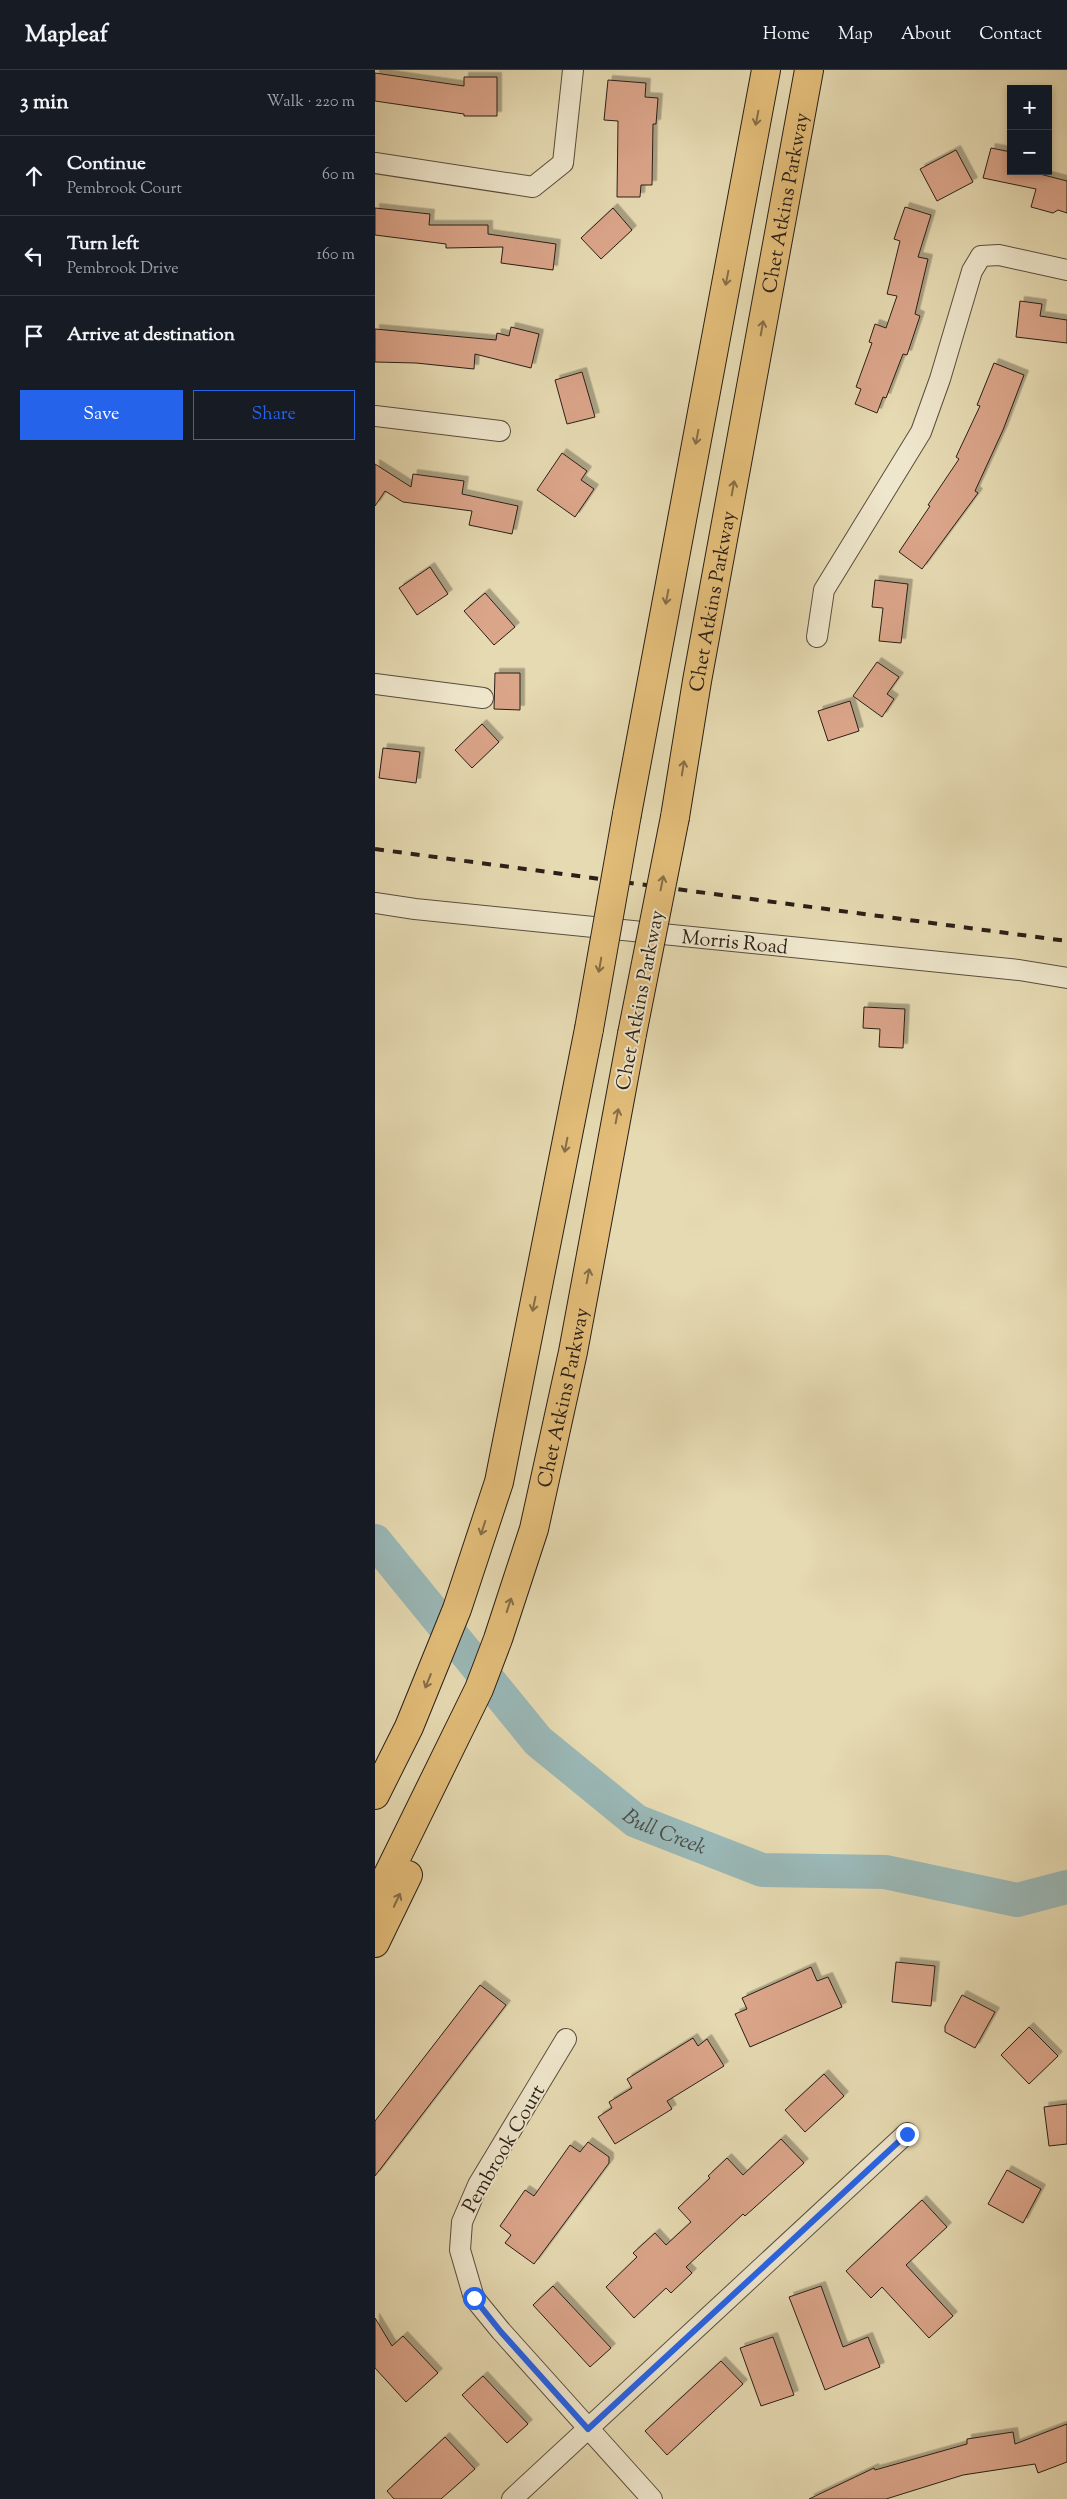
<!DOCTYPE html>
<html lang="en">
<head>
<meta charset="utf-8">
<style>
	body { margin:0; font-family:"Sorts Mill Goudy",serif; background:#20242c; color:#f1f3f6 }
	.controls { position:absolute; right:15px; top:15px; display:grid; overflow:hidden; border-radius:0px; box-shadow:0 2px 8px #0003 }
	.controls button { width:45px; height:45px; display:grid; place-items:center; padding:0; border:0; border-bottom:1px solid #363941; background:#171b24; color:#f1f3f6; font:25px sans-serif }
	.stop { position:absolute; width:15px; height:15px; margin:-11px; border:4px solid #2563eb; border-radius:50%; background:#fff }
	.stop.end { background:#2563eb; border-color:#fff; box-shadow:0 1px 5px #0008 }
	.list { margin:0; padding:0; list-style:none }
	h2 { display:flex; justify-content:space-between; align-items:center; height:65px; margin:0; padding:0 20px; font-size:21px }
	h2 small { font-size:16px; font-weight:400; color:#9ea1a6 }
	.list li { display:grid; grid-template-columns:32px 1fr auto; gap:15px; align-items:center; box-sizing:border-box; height:80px; padding:0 20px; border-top:1px solid #363941 }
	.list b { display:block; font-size:19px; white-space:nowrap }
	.list p { margin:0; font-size:16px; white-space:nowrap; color:#9ea1a6 }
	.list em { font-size:16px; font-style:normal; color:#9ea1a6 }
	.actions { display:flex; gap:10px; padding:15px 20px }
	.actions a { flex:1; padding:11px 0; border:1px solid #2563eb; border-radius:0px; text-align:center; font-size:18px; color:#2563eb }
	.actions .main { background:#2563eb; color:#fff }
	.icon { flex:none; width:28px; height:28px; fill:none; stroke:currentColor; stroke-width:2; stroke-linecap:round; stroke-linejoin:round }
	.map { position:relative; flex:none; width:692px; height:2429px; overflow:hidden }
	header { display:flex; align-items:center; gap:30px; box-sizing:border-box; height:70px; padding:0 25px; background:#171b24; border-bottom:1px solid #363941 }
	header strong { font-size:24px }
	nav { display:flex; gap:28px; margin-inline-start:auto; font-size:18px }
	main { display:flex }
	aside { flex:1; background:#171b24 }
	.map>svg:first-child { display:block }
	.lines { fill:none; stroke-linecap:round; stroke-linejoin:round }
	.river { stroke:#9ab8b7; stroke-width:34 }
	.building { fill:#dba58a; stroke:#2a1f17; filter:url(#shadow) }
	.minor-casing { stroke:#594e3e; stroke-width:22 }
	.motorway-casing { stroke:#2a1f17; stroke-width:30 }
	.minor { stroke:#efe7cd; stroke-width:20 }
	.motorway { stroke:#e3bd79; stroke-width:28 }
	.rail { stroke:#2a1f17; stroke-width:4; stroke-dasharray:9 9; stroke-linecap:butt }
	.motorway-bridge-casing { stroke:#2a1f17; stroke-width:30; stroke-linecap:butt }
	.motorway-bridge { stroke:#e3bd79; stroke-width:28 }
	.oneway { stroke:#866e48 }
	.route { stroke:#2563eb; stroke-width:6 }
	.labels { text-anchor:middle; stroke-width:4; stroke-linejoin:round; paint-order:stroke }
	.street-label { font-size:20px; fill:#2a1f17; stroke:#efe7cd }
	.water-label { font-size:21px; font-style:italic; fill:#4c4d47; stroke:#efe7cd }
</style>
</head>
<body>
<header>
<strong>Mapleaf</strong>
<nav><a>Home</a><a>Map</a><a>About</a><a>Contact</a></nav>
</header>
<main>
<aside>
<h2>3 min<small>Walk · 220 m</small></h2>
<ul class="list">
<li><svg class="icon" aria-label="ahead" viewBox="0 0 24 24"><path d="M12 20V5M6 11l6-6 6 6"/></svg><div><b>Continue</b><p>Pembrook Court</p></div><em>60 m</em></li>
<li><svg class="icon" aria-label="left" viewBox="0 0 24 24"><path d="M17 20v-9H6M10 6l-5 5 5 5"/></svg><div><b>Turn left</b><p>Pembrook Drive</p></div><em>160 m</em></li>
<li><svg class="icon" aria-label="arrive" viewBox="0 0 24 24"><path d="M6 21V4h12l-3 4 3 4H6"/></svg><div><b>Arrive at destination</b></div></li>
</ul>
<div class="actions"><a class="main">Save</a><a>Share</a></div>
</aside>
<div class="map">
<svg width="692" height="2429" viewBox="0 0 692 2429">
	<defs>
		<filter id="shadow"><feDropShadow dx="4.5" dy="-4.5" stdDeviation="0" flood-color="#0004"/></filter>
	</defs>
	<rect width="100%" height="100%" fill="#e6dab2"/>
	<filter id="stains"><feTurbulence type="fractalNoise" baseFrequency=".004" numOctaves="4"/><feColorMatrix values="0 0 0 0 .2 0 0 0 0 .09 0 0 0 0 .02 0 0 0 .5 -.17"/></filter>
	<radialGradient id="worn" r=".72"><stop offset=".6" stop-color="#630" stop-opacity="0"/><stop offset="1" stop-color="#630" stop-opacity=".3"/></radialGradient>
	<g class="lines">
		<path class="river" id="s1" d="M0 1471 163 1671 261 1751 387 1800 510 1802 642 1830 692 1817"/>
	</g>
	<g class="building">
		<path d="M0 3 89 16V7H122V46H89V44L0 31Z"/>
		<path d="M233 10 271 13 270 27 283 28 281 54H278L277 115H266L265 127H242L243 51 229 50Z"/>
		<path d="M616 78 636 82V101H653L692 111V143L683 140 678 143 656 137 661 119 608 108Z"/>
		<path d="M581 80 598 112 562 131 545 99Z"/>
		<path d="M530 137 556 145 543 187 553 189 540 244 545 246 532 285 528 284 511 328 508 327 502 343 480 334 486 319 481 317 497 273 494 272 500 254 511 258 522 226 512 224 525 171 519 169Z"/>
		<path d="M0 138 55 144 54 155H113V164L181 174 178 200 126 193 128 177 71 178V174L0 165Z"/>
		<path d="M238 138 257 160 226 189 206 168Z"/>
		<path d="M645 231 667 234 665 246 692 250V273L641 267Z"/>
		<path d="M136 257 164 264 156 298 100 284 99 299 41 293 0 292V259L121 270 122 263 134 266Z"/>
		<path d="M619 293 649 305 628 360 600 421 603 423 547 499 524 482 555 436 553 435 584 389 581 387 605 336 602 335Z"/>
		<path d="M207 302 220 347 192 354 180 310Z"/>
		<path d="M187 383 212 401 206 410 219 419 200 447 162 420Z"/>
		<path d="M0 394 36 417 38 404 89 411 87 424 143 436 137 464 94 455 97 441 28 432 10 421 0 436Z"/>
		<path d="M55 497 73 524 42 545 24 518Z"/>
		<path d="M500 510 533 514 526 573 504 571 508 538 497 537Z"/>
		<path d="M110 523 140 557 119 575 89 541Z"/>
		<path d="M502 592 524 607 512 624 519 629 507 647 478 626Z"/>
		<path d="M120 603H145V640L119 639Z"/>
		<path d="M475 631 484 661 453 671 443 641Z"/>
		<path d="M107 654 124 672 97 698 80 680Z"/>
		<path d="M8 678 45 682 41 713 4 708Z"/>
		<path d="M489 937 530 939 528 978 504 977 505 959 488 958Z"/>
		<path d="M521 1892 560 1896 556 1936 517 1932Z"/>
		<path d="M436 1897 442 1911 453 1907 467 1937 375 1977 360 1944 372 1939 367 1928Z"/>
		<path d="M105 1915 131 1935 0 2106V2051Z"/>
		<path d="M587 1925 620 1942 600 1978 570 1962V1956Z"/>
		<path d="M654 1957 683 1986 654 2014 626 1985Z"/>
		<path d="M318 1968 323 1976 332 1969 349 1996 292 2031 297 2039 240 2074 223 2047 237 2038 234 2032 257 2018 252 2009Z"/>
		<path d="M449 2004 469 2026 430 2062 410 2040Z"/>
		<path d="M692 2034V2074L674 2076 669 2037Z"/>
		<path d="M406 2069 429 2093 370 2146 368 2144 311 2197 317 2203 296 2223 291 2218 259 2248 231 2217 262 2187 258 2183 280 2163 291 2175 316 2152 303 2138 335 2108 333 2106 352 2088 368 2105Z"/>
		<path d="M213 2072 234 2087V2093L159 2194 130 2173 136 2165 125 2156 150 2120 159 2126 195 2075 205 2082Z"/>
		<path d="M632 2100 666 2119 648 2153 613 2134Z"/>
		<path d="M547 2130 572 2157 531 2195 578 2246 554 2268 507 2217 496 2228 471 2201Z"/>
		<path d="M178 2216 236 2278 215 2297 158 2235Z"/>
		<path d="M446 2216 468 2277 493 2267 505 2297 450 2320 414 2227Z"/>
		<path d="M0 2248 17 2276 28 2266 63 2303 31 2332 0 2298Z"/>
		<path d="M398 2267 419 2325 386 2336 365 2278Z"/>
		<path d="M346 2291 368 2314 292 2385 270 2361Z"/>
		<path d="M108 2306 153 2354 132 2373 87 2325Z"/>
		<path d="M692 2354V2392L663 2403 660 2394 588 2405 511 2429H434L499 2398 500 2400 592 2374V2369L638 2362 640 2374Z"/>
		<path d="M70 2367 100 2399 66 2429H19L12 2421Z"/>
	</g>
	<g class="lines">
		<g class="minor-casing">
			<g id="minor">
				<path d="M0 93 158 117 188 93 198 0"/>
				<path d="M0 346 125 361"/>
				<path d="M442 567 449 520 546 362 565 309 597 201 606 186 624 185 692 200"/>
				<path d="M0 614 108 628"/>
				<path id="s2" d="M0 833 40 839 644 900 692 908"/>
				<path d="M191 1969 103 2115 87 2152 85 2180 99 2228 126 2261 277 2429"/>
				<path d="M137 2429 532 2063"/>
			</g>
		</g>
		<g class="motorway-casing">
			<g id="motorway">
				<path d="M252 744 391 0"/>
				<path id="s3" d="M300 747 322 611 434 0"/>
				<path d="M0 1725 34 1657 82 1539 124 1412 214 959"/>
				<path id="s4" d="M0 1831 104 1619 123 1569 159 1459 198 1282 257 964"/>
				<path d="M0 1873 33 1805"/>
			</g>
		</g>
		<use href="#minor" class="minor"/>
		<use href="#motorway" class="motorway"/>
		<path class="rail" d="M0 779 692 871"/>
		<g class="motorway-bridge-casing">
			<g id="motorway-bridge">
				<path d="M214 959 252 744"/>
				<path d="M257 964 300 747"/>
			</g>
		</g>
		<use href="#motorway-bridge" class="motorway-bridge"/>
	</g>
	<defs><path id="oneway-shaft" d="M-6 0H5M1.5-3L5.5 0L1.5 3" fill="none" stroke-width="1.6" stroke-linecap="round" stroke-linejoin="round" transform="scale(1.25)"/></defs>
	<g class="oneway">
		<use href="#oneway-shaft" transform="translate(382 48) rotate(101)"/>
		<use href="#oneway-shaft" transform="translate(352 208) rotate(101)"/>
		<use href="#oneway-shaft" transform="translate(387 258) rotate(-80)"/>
		<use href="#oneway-shaft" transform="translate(322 367) rotate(101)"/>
		<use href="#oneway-shaft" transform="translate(358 418) rotate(-80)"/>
		<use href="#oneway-shaft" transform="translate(292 527) rotate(101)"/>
		<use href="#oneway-shaft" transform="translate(308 698) rotate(-81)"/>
		<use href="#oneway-shaft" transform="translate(287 813) rotate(-79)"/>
		<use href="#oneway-shaft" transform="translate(225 895) rotate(100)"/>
		<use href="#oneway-shaft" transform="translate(242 1046) rotate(-79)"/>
		<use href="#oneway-shaft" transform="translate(191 1075) rotate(101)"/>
		<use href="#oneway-shaft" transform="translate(213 1206) rotate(-79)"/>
		<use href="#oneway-shaft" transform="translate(159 1234) rotate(101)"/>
		<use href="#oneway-shaft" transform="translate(108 1458) rotate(108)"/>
		<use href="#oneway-shaft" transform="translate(134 1535) rotate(-72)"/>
		<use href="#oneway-shaft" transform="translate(53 1611) rotate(112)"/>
		<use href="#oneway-shaft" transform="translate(22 1830) rotate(-65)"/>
	</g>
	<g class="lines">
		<path class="route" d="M99 2228 126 2262 213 2359 532 2064"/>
	</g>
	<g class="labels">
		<g class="street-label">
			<text dy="7" stroke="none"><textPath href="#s3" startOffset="624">Chet Atkins Parkway</textPath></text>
			<text dy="7" stroke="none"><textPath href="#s3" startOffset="219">Chet Atkins Parkway</textPath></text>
			<text dy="7" stroke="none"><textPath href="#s2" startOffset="362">Morris Road</textPath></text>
			<text transform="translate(264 930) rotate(-79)" y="7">Chet Atkins Parkway</text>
			<text dy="7" stroke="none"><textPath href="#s4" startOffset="540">Chet Atkins Parkway</textPath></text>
			<text transform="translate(128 2078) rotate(-60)" y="7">Pembrook Court</text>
		</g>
		<g class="water-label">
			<text dy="7" stroke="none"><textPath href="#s1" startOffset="415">Bull Creek</textPath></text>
		</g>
	</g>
	<rect width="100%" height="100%" filter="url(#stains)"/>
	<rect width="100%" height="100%" fill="url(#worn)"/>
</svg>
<div class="controls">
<button>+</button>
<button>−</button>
</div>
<div class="stop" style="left:99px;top:2228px"></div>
<div class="stop end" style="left:532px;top:2064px"></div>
</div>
</main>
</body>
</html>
